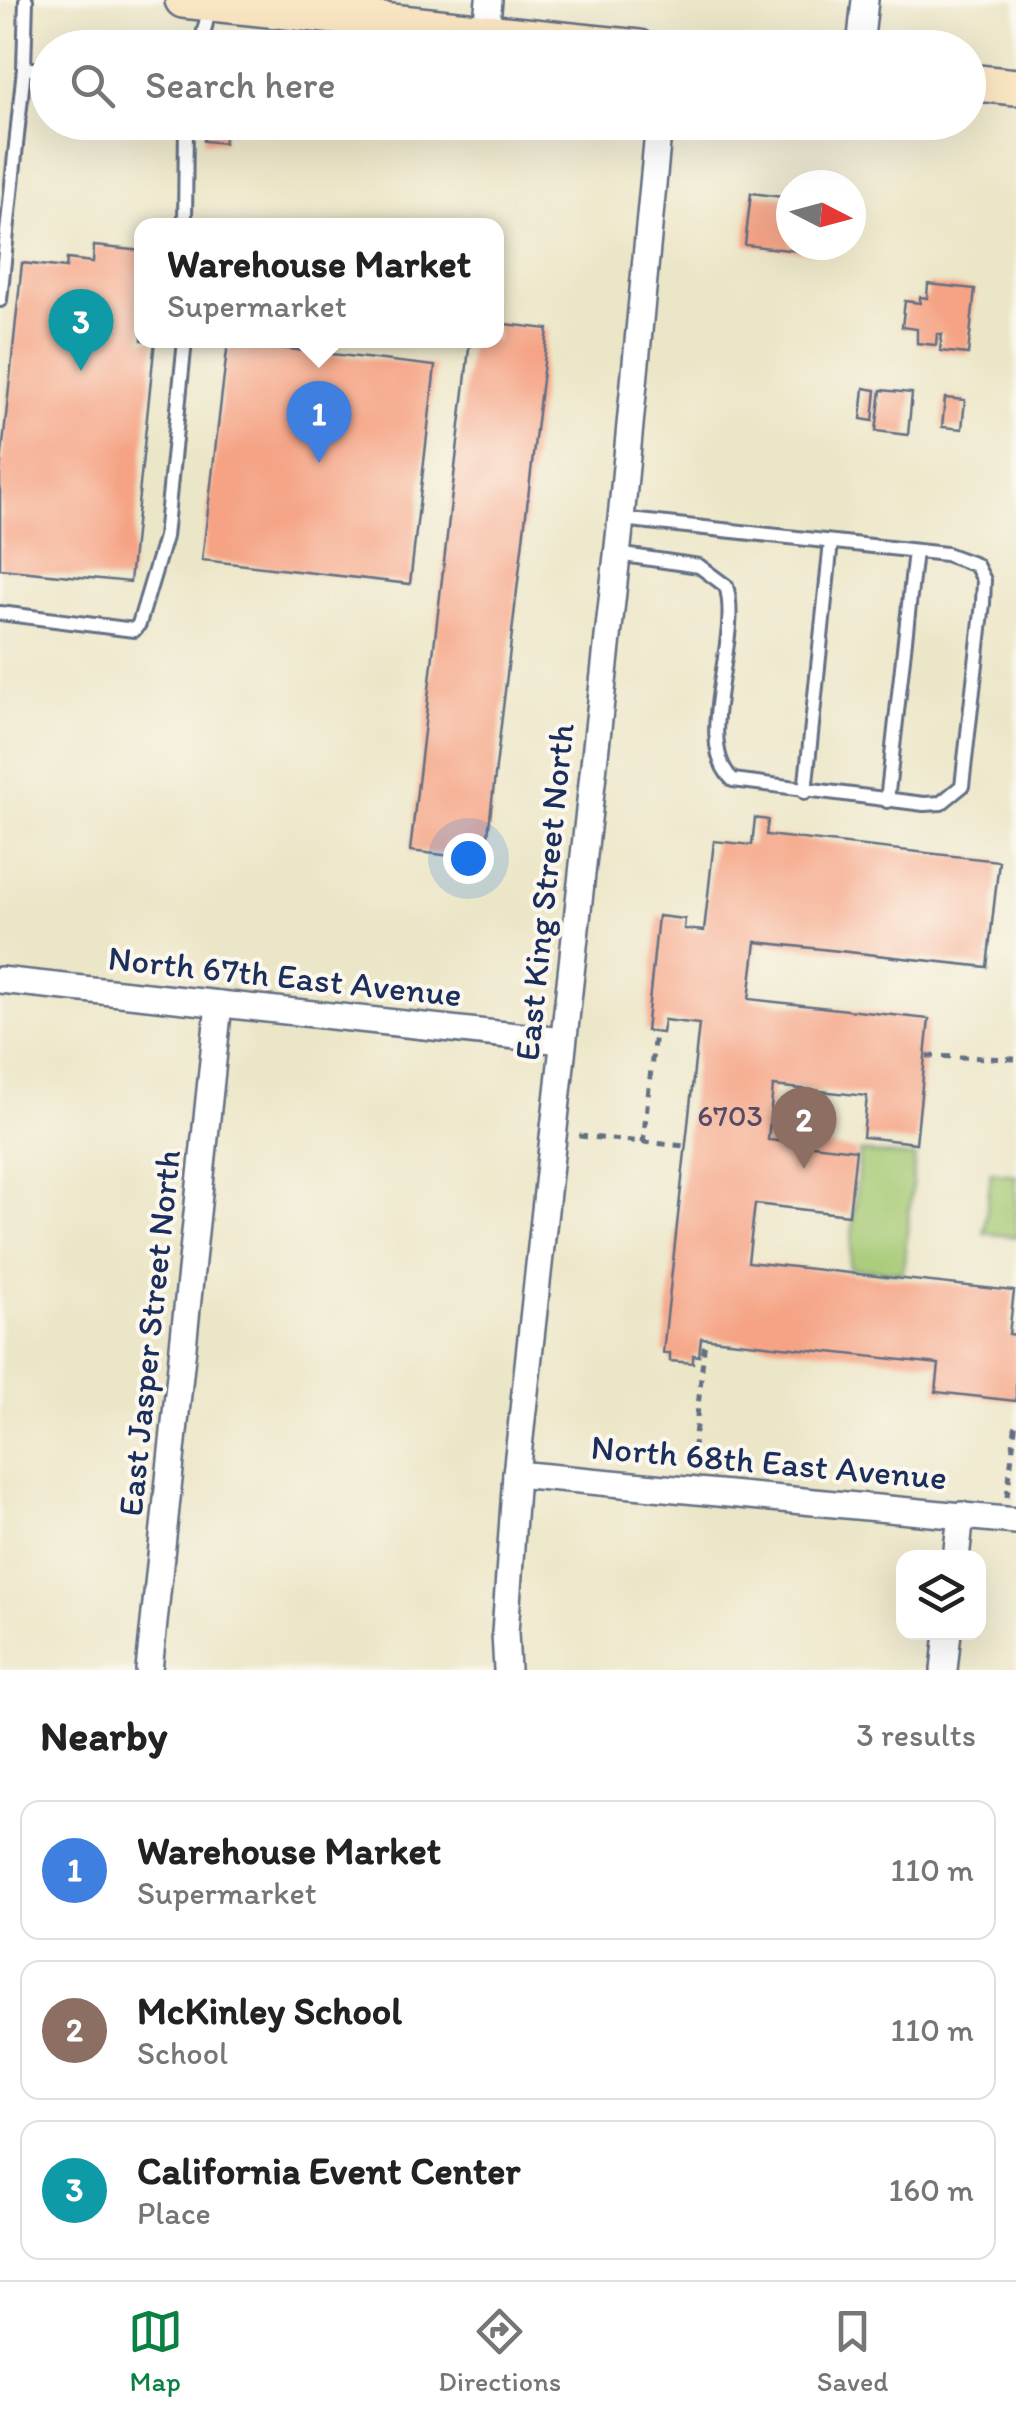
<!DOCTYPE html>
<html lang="en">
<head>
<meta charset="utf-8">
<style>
	body { margin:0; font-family:Itim,sans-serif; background:#f2f2f2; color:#222 }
	.controls { position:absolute; right:30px; bottom:30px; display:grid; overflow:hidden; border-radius:20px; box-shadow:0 10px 40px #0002 }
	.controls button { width:90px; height:90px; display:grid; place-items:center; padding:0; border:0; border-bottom:2px solid #e0e0e0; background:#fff; color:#222; font:50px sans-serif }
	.compass { position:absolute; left:776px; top:170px; width:90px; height:90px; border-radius:50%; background:#fff; box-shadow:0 10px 40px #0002; rotate:96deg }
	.you { position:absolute; left:468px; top:858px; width:35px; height:35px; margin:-25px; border:8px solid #fff; border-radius:50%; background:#1a73e8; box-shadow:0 0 0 15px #1a73e833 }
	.badge { display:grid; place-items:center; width:65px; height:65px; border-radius:50%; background:#0b8043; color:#fff; font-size:32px; font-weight:700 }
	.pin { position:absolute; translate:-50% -82px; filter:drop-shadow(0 2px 5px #0008) }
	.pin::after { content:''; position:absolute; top:52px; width:35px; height:30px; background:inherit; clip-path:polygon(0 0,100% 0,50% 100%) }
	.popup { position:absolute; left:134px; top:218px; width:370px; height:130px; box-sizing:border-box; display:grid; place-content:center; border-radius:20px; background:#fff; filter:drop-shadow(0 2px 8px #0005); font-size:32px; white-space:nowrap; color:#767676 }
	.popup b { font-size:38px; color:#222 }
	.popup::after { content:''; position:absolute; left:50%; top:100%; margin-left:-20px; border:20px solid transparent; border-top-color:#fff }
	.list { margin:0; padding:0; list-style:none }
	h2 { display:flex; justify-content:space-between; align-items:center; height:130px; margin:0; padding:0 40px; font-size:42px }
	h2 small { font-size:32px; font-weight:400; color:#767676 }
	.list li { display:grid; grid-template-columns:65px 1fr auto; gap:30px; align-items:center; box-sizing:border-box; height:140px; margin:0 20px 20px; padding:0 20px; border:2px solid #e0e0e0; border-radius:20px }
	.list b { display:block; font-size:38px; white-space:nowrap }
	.list p { margin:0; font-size:32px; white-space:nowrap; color:#767676 }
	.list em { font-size:32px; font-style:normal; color:#767676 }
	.icon { flex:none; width:55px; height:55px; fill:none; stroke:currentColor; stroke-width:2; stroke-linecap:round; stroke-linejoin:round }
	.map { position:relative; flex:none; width:1016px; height:1670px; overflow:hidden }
	.search { position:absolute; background:#fff; box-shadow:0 10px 40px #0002; left:30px; right:30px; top:30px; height:110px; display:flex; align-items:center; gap:25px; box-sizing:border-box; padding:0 35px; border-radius:55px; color:#767676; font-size:38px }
	.sheet { height:610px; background:#fff }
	nav { display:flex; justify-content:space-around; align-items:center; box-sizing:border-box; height:140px; border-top:2px solid #e0e0e0; background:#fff; font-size:28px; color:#767676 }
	nav a { display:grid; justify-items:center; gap:5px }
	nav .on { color:#0b8043 }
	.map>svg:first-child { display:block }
	.green { fill:#a5c973; stroke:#607c68; stroke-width:2.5 }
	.building { fill:#f5a384 }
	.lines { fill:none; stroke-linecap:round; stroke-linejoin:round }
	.lane-casing { stroke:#646f83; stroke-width:18 }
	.street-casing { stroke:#646f83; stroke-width:30 }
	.secondary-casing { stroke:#646f83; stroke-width:40 }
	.path { stroke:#646f83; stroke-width:5; stroke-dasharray:8 8; stroke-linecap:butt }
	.lane { stroke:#fff; stroke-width:12 }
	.street { stroke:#fff; stroke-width:25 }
	.secondary { stroke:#fbe6c4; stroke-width:35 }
	.labels { text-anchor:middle; stroke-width:8; stroke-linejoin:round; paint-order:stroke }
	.number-label { font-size:30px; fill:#524c68 }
	.street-label { font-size:35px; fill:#1b2f5e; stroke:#fbf7ec }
</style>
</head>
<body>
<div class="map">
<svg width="1016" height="1670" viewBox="0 0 1016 1670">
	<rect width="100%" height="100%" fill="#fbf7ec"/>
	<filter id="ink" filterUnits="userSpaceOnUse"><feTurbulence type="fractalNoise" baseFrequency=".01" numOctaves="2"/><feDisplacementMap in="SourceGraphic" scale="20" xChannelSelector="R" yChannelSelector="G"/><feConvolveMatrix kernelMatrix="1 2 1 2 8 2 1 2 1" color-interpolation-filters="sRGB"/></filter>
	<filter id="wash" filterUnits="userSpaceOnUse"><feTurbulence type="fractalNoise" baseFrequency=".0048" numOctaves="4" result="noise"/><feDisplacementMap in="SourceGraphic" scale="40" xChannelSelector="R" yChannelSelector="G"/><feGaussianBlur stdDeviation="2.25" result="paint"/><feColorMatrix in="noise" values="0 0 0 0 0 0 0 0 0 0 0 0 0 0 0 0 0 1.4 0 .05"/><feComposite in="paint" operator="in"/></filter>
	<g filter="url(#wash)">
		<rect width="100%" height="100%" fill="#ece6c8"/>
		<g class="green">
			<path d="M860 1152 915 1157 903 1273 849 1268Z"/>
			<path d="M991 1172 1016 1175V1237L984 1233Z"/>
		</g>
		<g id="blocks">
			<g class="building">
				<path d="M206 122H226L224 143 204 141Z"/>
				<path d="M751 193 791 198V245H817L816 253 745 245Z"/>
				<path d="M94 246 142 251V340H155L130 582 0 569V473L22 263 66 268 67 259 93 262Z"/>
				<path d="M928 284 975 289 968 354 940 351 942 334H937L936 345 917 343V329L902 327 905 301 920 303V297L927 298Z"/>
				<path d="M496 323 548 329 485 860 410 851 470 340H496Z"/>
				<path d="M228 342 435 366 410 584 202 560Z"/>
				<path d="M864 388 876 390 873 421 861 419Z"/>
				<path d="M881 390 912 393 908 435 876 431Z"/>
				<path d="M945 398 965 400 962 429 942 427Z"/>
				<path d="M755 818 768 820 766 835 999 861 987 967 756 942 749 999 929 1019 916 1143 863 1137 867 1096 773 1086 768 1140 856 1150 849 1215 755 1204 748 1262 1014 1291 1009 1334 1016 1335V1401L936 1392 939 1364 701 1338 699 1356 693 1355V1363L670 1361V1353H663L699 1024 664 1020 662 1033 646 1031 658 916 685 919 684 929 704 931 714 841 752 845Z"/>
			</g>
		</g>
	</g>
	<g filter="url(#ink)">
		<use href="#blocks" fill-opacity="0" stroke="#646f83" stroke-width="2.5"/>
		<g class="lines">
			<g class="lane-casing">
				<g id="lane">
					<path d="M200 48 210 6"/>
					<path d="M24 68 48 71"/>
					<path d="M185 225 186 122"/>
					<path d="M0 300 24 68 26 0"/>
					<path d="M617 554 699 566 726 586C743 638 691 742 733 780L924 804 941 803 962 786 983 603 984 580 976 565 946 554 621 519"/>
					<path d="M0 613 134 630 139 624 165 537 185 340"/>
					<path d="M805 792 831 542"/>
					<path d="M887 801 915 551"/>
				</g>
			</g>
			<g class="street-casing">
				<g id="street">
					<path d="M486 31 489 0"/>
					<path d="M860 48 865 0"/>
					<path d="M0 980 562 1041"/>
					<path d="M516 1474 1016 1521"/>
					<path d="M956 1558 961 1515"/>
					<path d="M149 1670 219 1004"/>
					<path d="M507 1670 505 1633 516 1474 621 519 659 122"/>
					<path d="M944 1670 948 1632"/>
				</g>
			</g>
			<g class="secondary-casing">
				<g id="secondary">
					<path d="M183 0 639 48"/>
					<path d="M968 82 1016 87"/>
				</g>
			</g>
			<g class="path">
				<path d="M927 1056 1016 1059"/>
				<path d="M579 1136 686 1146"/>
				<path d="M643 1143 655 1032"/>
				<path d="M692 1465 705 1339"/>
				<path d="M1007 1497 1016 1420"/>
			</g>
			<use href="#lane" class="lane"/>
			<use href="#street" class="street"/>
			<use href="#secondary" class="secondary"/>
		</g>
	</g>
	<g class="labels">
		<g class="number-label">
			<text x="730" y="1126">6703</text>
		</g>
		<g class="street-label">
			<text transform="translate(544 892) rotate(-84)" y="12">East King Street North</text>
			<text transform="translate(285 976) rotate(6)" y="12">North 67th East Avenue</text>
			<text transform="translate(149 1333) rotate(-84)" y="12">East Jasper Street North</text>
			<text transform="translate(769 1462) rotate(5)" y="12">North 68th East Avenue</text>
		</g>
	</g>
</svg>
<div class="controls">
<button><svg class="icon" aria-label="layers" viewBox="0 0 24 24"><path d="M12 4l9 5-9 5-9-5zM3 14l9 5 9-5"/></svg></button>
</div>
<svg class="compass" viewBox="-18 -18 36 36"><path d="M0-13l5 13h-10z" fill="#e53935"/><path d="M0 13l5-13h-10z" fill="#767676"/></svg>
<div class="you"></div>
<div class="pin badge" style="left:319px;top:463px;background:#3f7fe0">1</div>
<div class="popup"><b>Warehouse Market</b>Supermarket</div>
<div class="pin badge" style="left:804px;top:1169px;background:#8d6e63">2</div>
<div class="pin badge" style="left:81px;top:371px;background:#0f9aa8">3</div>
<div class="search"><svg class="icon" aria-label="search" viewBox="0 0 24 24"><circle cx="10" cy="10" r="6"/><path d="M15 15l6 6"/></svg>Search here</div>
</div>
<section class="sheet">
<h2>Nearby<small>3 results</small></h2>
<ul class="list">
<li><span class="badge" style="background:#3f7fe0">1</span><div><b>Warehouse Market</b><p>Supermarket</p></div><em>110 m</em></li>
<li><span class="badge" style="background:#8d6e63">2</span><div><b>McKinley School</b><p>School</p></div><em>110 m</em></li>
<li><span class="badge" style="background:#0f9aa8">3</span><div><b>California Event Center</b><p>Place</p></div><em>160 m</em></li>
</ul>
</section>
<nav>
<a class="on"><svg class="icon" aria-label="map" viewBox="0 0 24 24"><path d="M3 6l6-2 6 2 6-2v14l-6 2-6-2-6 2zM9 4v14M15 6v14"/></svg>Map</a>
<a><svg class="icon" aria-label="directions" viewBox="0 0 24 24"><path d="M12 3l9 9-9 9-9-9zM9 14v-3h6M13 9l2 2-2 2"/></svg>Directions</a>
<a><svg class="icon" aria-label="saved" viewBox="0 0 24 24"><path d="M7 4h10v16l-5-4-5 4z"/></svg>Saved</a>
</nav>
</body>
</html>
